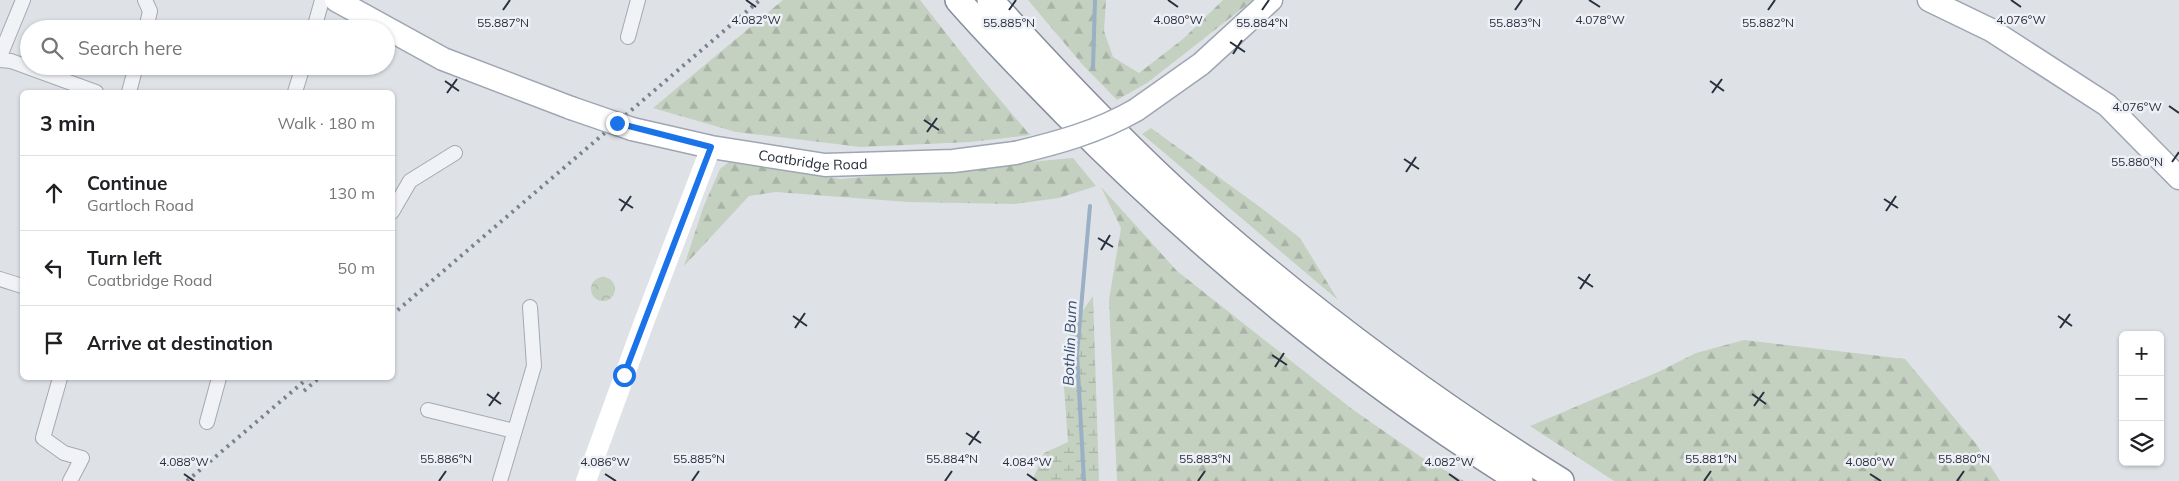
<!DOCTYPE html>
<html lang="en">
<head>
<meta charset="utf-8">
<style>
	body { margin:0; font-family:Mulish,sans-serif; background:#f6f6f6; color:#202124 }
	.controls { position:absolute; right:15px; bottom:15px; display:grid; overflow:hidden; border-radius:8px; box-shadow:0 1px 4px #0004 }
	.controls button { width:45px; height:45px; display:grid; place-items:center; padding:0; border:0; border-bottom:1px solid #e0e0e0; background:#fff; color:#202124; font:25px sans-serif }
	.stop { position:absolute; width:15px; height:15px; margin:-11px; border:4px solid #1a73e8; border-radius:50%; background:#fff }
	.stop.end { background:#1a73e8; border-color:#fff; box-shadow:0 1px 5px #0008 }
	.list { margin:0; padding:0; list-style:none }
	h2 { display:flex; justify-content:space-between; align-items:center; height:65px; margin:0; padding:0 20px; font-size:21px }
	h2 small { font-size:16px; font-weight:400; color:#757577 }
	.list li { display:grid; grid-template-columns:32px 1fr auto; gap:15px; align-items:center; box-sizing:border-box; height:75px; padding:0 20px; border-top:1px solid #e0e0e0 }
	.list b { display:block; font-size:19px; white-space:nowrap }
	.list p { margin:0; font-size:16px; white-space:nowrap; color:#757577 }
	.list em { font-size:16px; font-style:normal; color:#757577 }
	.icon { flex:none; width:28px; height:28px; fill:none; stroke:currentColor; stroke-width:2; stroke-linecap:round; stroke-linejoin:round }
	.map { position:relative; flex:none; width:2179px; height:481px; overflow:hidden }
	.search { position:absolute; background:#fff; box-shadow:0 1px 4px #0004; left:20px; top:20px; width:375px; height:55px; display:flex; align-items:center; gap:12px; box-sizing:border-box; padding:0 18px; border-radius:28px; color:#757577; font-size:19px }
	.panel { position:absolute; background:#fff; box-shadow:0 1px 4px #0004; left:20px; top:90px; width:375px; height:290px; border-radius:8px }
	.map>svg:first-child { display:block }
	.forest { fill:url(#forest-firs) }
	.wetland { fill:url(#wetland-marsh) }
	.park { fill:url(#park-crowns) }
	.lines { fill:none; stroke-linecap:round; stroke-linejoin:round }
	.stream { stroke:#9bafc5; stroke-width:4 }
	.minor-casing { stroke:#a4a9b1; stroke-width:16 }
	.primary-casing { stroke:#9ea6b2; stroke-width:25 }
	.motorway-casing { stroke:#878f9d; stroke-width:28 }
	.minor { stroke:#f1f2f5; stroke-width:14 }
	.secondary { stroke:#fff; stroke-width:20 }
	.primary { stroke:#fff; stroke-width:22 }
	.motorway { stroke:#fff; stroke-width:25 }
	.rail { stroke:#79818f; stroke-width:4; stroke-dasharray:2.5 5; stroke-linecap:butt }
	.primary-bridge-casing { stroke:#9ea6b2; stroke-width:25; stroke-linecap:butt }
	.primary-bridge { stroke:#fff; stroke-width:22 }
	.route { stroke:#1a73e8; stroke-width:6 }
	.ticks { fill:none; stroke:#282f3d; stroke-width:2 }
	.labels { text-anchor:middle; stroke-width:5; stroke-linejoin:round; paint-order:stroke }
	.street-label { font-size:14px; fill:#282f3d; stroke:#eef0f5 }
	.water-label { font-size:15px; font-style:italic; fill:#354d6e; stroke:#eef0f5 }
	.ticks-label { font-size:12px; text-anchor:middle; fill:#282f3d; stroke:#eef0f5; stroke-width:5; stroke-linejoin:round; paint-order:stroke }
</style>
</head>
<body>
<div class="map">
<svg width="2179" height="481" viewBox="0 0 2179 481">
	<defs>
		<pattern id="forest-firs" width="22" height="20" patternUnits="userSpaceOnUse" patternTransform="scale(1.25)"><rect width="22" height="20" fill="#c4d0c0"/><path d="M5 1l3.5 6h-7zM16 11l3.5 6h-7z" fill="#a8b3a6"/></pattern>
		<pattern id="wetland-marsh" width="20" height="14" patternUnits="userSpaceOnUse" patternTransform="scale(1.25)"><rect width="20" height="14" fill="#c4d0c0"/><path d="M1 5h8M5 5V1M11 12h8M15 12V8" fill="none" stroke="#a8b3a6"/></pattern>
		<pattern id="park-crowns" width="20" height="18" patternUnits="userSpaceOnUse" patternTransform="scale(1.25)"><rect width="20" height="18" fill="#c4d0c0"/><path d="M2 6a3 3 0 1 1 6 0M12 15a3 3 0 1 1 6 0" fill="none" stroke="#a8b3a6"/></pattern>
	</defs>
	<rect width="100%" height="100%" fill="#dee2e7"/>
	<g class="forest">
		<path d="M783 0H920L978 74 1030 135 970 142 861 147 736 132 653 108Z"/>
		<path d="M1028 0H1106L1104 31 1113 57 1139 73 1183 39 1223 0H1253L1147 83 1117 100 1082 64Z"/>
		<path d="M1151 128 1260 207 1300 238 1338 300 1142 134Z"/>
		<path d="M1073 158 1096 186 1059 198 1014 204 908 202 776 192 749 196 684 266 703 208 720 169 729 162 841 179Z"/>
		<path d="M1101 187 1177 271 1352 409 1421 457 1464 481H1117L1109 300 1121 228Z"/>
		<path d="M1744 340 1905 359 1977 445 2000 481H1614L1530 426 1658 372 1696 353Z"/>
	</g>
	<path class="wetland" d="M1093 296 1099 481H1032L1044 453 1068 442 1064 387 1070 329Z"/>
	<circle class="park" cx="603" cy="289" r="12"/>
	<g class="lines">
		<g class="stream">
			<path d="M1093 68 1095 0"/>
			<path d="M1084 481 1077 354 1090 206"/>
		</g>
		<g class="minor-casing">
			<g id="minor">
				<path d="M145 0 150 11 146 29"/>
				<path d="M314 29 322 0"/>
				<path d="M628 37 638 0"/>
				<path d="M0 56 23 0"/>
				<path d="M0 60 11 61 96 92"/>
				<path d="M129 92 136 66"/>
				<path d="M295 92 303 66"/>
				<path d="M392 212 410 181 455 153"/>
				<path d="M0 279 22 286"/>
				<path d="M60 378 43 438 64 453 82 458 70 481"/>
				<path d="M428 410 514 431"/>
				<path d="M207 422 219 378"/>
				<path d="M500 481 534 366 530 307"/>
			</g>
		</g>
		<g class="primary-casing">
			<g id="primary">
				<path d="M336 0 443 59 571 108"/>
				<path d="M1929 0 1991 30 2107 105 2179 178"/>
				<path d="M1136 110 1201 64 1271 0"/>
				<path id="s1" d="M632 129 711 147 825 165 953 161 1015 153"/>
			</g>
		</g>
		<g class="motorway-casing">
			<g id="motorway">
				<path d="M958 0C992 39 1029 76 1065 113 1203 252 1354 377 1520 481"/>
				<path d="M990 0C1062 79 1136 157 1217 228 1325 321 1440 406 1561 481"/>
			</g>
		</g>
		<use href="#minor" class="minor"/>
		<path class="secondary" d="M586 481 644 322 711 147"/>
		<use href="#primary" class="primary"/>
		<use href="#motorway" class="motorway"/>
		<g class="rail">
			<path d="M392 315 760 0"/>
			<path d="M304 391 319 378"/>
			<path d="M187 481 308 378"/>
		</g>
		<g class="primary-bridge-casing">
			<g id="primary-bridge">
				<path d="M571 108 632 129"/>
				<path d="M1015 153C1057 143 1098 132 1136 110"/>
			</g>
		</g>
		<use href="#primary-bridge" class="primary-bridge"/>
	</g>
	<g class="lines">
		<path class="route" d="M617 123 711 147 624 375"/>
	</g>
	<path class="ticks" d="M746 0 756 7M1168 0 1178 7M1589 0 1600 7M2011 0 2021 7M503 10 510 0M1009 10 1016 0M1262 10 1269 0M1515 10 1522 0M1768 10 1775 0M1230 42 1245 52M1233 54 1242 40M445 81 459 91M1710 81 1724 91M447 93 457 79M1712 93 1722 79M2169 106 2179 113M924 120 939 130M927 132 937 118M1404 159 1419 169M2172 162 2179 152M1406 172 1416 157M619 199 633 208M1884 199 1898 208M621 211 631 196M1886 211 1896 196M1098 238 1113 247M1101 250 1110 235M1578 277 1593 287M1580 289 1590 274M793 316 807 326M2058 316 2072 326M795 328 805 313M2060 328 2070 314M1272 355 1287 365M1275 367 1284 353M487 394 501 404M1752 394 1766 404M489 406 499 392M1754 406 1764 392M966 433 981 443M969 445 979 431M184 474 194 481M605 474 616 481M1027 474 1037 481M1449 474 1459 481M1870 474 1881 481M439 481 446 471M692 481 699 471M945 481 952 471M1198 481 1205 471M1704 481 1711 471M1957 481 1964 471"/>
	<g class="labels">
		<g class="street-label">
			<text dy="5" stroke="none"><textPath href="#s1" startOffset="184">Coatbridge Road</textPath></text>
		</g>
		<g class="water-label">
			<text transform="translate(1070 343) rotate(-88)" y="5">Bothlin Burn</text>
		</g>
	</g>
	<g class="ticks-label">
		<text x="756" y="24">4.082°W</text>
		<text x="1178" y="24">4.080°W</text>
		<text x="1600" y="24">4.078°W</text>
		<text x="2021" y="24">4.076°W</text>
		<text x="1768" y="27">55.882°N</text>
		<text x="503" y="27">55.887°N</text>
		<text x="1009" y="27">55.885°N</text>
		<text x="1262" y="27">55.884°N</text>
		<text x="1515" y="27">55.883°N</text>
		<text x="2137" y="111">4.076°W</text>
		<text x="2137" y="166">55.880°N</text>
		<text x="446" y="463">55.886°N</text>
		<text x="699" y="463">55.885°N</text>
		<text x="952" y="463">55.884°N</text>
		<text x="1205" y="463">55.883°N</text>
		<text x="1711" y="463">55.881°N</text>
		<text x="1964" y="463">55.880°N</text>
		<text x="184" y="466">4.088°W</text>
		<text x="605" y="466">4.086°W</text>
		<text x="1027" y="466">4.084°W</text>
		<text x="1449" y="466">4.082°W</text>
		<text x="1870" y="466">4.080°W</text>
	</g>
</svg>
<div class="controls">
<button>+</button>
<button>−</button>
<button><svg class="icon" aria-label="layers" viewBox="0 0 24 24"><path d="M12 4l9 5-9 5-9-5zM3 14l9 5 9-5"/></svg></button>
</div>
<div class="stop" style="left:624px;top:375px"></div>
<div class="stop end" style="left:617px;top:123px"></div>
<div class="search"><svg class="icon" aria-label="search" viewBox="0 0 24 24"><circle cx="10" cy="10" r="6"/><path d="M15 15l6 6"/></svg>Search here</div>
<section class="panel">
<h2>3 min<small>Walk · 180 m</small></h2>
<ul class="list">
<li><svg class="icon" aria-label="ahead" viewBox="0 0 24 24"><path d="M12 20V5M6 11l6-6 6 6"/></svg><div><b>Continue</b><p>Gartloch Road</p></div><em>130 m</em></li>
<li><svg class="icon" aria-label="left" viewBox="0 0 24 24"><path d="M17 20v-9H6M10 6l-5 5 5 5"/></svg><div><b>Turn left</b><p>Coatbridge Road</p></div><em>50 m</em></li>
<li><svg class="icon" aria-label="arrive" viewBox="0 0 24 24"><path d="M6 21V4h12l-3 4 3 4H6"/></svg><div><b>Arrive at destination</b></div></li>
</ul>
</section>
</div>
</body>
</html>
